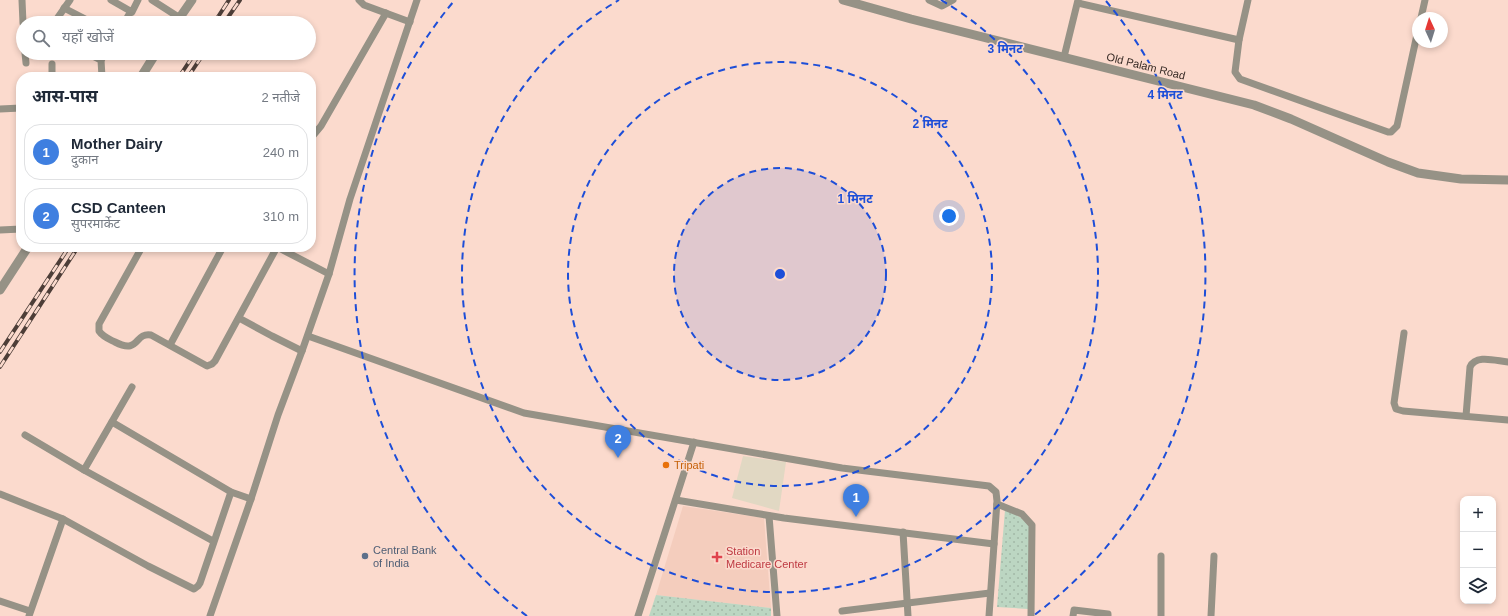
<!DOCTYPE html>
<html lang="hi">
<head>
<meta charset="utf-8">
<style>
	body { margin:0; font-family:Helvetica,"Noto Sans Devanagari",sans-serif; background:#f6f6f7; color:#1f2937 }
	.controls { position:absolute; right:12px; bottom:12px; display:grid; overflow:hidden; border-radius:8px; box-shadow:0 2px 6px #0003 }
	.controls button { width:36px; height:36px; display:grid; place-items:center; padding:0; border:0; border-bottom:1px solid #e0e1e3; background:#fff; color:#1f2937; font:20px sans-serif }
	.compass { position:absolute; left:1412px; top:12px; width:36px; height:36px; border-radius:50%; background:#fff; box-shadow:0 2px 6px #0003; rotate:356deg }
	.you { position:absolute; left:949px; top:216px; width:14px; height:14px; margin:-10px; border:3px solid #fff; border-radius:50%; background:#1a73e8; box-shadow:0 0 0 6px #1a73e833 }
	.badge { display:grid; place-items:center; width:26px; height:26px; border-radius:50%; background:#8f6c11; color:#fff; font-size:13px; font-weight:700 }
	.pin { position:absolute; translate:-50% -33px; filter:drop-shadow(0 1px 2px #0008) }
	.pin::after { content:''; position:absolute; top:21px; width:14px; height:12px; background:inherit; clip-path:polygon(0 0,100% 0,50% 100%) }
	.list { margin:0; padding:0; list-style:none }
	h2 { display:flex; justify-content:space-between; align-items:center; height:52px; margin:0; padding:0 16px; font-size:17px }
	h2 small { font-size:13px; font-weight:400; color:#747a83 }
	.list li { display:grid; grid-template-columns:26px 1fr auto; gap:12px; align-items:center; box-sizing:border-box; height:56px; margin:0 8px 8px; padding:0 8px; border:1px solid #e0e1e3; border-radius:16px }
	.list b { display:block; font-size:15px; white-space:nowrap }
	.list p { margin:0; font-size:13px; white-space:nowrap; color:#747a83 }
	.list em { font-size:13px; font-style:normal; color:#747a83 }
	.icon { flex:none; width:22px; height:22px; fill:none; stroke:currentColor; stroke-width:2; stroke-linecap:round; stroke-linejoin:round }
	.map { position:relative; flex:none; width:1508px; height:616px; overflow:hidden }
	.search { position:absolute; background:#fff; box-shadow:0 2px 6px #0003; left:16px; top:16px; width:300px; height:44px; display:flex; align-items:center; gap:10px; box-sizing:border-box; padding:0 14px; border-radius:22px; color:#747a83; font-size:15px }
	.panel { position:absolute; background:#fff; box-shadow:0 2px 6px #0003; left:16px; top:72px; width:300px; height:180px; border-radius:16px }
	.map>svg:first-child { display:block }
	.commercial { fill:#e1d8c3 }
	.built { fill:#f4cdbd }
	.park { fill:url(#park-dots) }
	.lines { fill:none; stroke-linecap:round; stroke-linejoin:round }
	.minor { stroke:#969286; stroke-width:7 }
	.tertiary { stroke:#969286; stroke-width:9 }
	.rail-casing { stroke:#4d3e38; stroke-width:4 }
	.rail { stroke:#fbdacd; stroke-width:2.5; stroke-dasharray:8; stroke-linecap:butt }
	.ring { fill:none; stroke:#1d4ed8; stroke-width:2; stroke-dasharray:7 5 }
	.food-dot { fill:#e8710a; stroke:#fbdacd; stroke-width:1.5 }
	.service-dot { fill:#5c6f8a; stroke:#fbdacd; stroke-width:1.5 }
	.health-dot { fill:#e0444e; stroke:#fbdacd; stroke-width:1.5 }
	.labels { text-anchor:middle; stroke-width:3; stroke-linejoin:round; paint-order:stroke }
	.street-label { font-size:11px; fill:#392c27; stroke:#fbdacd }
	.food-label { font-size:11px; fill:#c56008; stroke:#fbdacd; text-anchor:start }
	.service-label { font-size:11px; fill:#4e5e75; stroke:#fbdacd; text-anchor:start }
	.health-label { font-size:11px; fill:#be3a42; stroke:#fbdacd; text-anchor:start }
	.centre { fill:#1d4ed8; stroke:#fbdacd; stroke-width:2 }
	.ring-label { font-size:12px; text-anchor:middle; font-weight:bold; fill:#1d4ed8; stroke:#fbdacd; stroke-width:3; stroke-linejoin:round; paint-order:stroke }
</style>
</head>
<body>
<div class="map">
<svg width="1508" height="616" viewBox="0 0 1508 616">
	<defs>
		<pattern id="park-dots" width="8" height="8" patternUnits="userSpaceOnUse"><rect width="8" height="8" fill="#bcd6c2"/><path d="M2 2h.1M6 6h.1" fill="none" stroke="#a2b8a7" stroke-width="1.8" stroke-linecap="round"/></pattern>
	</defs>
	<rect width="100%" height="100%" fill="#fbdacd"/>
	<path class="commercial" d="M743 456 786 462 779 511 732 498Z"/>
	<path class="built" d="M683 506 764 518 771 608 656 595Z"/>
	<g class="park">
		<path d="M1005 510C1016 513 1023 519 1030 526L1028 609 997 607Z"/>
		<path d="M656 595 771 608V616H649Z"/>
	</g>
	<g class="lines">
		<g class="minor">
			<path d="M22 0 23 23"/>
			<path d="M111 0 132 12 138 0"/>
			<path d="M152 0 180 18"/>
			<path d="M359 0 364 5 410 22"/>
			<path d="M929 0 942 6 953 0"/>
			<path d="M1078 3 1239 40 1248 0"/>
			<path d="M64 8 93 23"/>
			<path d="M1421 18 1425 0"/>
			<path d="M54 23 70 0"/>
			<path d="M124 23 131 11"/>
			<path d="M1239 40 1235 72 1240 79 1388 132H1391L1397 126 1418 30"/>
			<path d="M25 53 26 63"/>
			<path d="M87 53 101 60 102 77"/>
			<path d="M1064 57 1078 0"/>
			<path d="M101 60 106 53"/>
			<path d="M52 64V77"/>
			<path d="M0 109 21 108"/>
			<path d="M311 138 321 126 386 13"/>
			<path d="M0 230 21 229"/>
			<path d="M142 247 99 324V331C103 337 109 339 115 342 140 355 134 332 151 335L207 366 212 364 215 361 277 247"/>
			<path d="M277 247 329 274"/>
			<path d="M239 318 272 336 302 351"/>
			<path d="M1404 333 1394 403 1396 409 1403 411 1508 420"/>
			<path d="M308 336 524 413 842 468 989 486 996 492 997 501 989 616"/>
			<path d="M170 345 223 247"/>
			<path d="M1466 416 1470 367C1476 354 1496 361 1508 362"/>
			<path d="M112 422 231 492 251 499"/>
			<path d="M25 435 84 470 213 541"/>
			<path d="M84 470 132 387"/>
			<path d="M0 494 63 519 148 566 194 589 198 586 200 583 231 492"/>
			<path d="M676 500 784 518 994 544"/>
			<path d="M997 504 1022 514 1032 525 1031 616"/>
			<path d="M769 516 777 616"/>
			<path d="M903 532 908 616"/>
			<path d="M1161 556V616"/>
			<path d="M0 601 30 611"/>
			<path d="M842 611 990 593"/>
			<path d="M29 616 63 519"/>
			<path d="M210 616 251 499 278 415 302 351 329 274 350 199 417 0"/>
			<path d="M638 616 694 442"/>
			<path d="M1073 616 1074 610 1108 614V616"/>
			<path d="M1211 616 1214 556"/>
		</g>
		<g class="tertiary">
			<path d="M843 0 911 19 1254 105 1291 119 1388 162 1418 173 1461 179 1508 180"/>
			<path d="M176 23 192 0"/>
			<path d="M141 77 156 53"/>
			<path d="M0 290 28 247"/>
		</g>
		<g class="rail-casing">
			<g id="rail">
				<path d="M214 23 229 0"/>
				<path d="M224 23 240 0"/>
				<path d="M179 77 195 53"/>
				<path d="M188 77 204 53"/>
				<path d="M0 352 69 247"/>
				<path d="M0 367 78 247"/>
			</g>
		</g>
		<use href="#rail" class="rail"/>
	</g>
	<circle cx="780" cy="274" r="106" fill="#1d4ed8" fill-opacity=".12"/>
	<g class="ring">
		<circle cx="780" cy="274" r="106"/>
		<circle cx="780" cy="274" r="212"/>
		<path d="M941 0A318 318 0 1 1 619 0"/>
		<path d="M527 616A425 425 0 0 1 454 1M1106 1A425 425 0 0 1 1033 616"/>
	</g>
	<circle class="food-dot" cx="666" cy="465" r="4"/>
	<circle class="service-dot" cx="365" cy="556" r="4"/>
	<path class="health-dot" d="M715 551h4v4h4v4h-4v4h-4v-4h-4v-4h4z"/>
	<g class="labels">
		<g class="street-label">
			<text transform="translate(1146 66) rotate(14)" y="4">Old Palam Road</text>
		</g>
		<g class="food-label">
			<text x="674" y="469">Tripati</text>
		</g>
		<g class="service-label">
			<text x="373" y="554">Central Bank<tspan x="373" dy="13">of India</tspan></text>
		</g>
		<g class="health-label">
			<text x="726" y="555">Station<tspan x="726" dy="13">Medicare Center</tspan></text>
		</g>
	</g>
	<circle cx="780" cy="274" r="6" class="centre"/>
	<g class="ring-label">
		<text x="1005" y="53">3 मिनट</text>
		<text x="1165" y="99">4 मिनट</text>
		<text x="930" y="128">2 मिनट</text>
		<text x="855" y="203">1 मिनट</text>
	</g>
</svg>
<div class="controls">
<button>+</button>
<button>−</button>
<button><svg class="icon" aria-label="layers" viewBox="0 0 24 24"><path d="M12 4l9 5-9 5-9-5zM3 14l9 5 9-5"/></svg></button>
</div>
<svg class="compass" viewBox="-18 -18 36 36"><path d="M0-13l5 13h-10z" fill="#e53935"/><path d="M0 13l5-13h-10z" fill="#747a83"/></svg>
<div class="you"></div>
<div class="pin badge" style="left:856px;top:517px;background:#3f7fe0">1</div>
<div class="pin badge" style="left:618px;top:458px;background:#3f7fe0">2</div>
<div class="search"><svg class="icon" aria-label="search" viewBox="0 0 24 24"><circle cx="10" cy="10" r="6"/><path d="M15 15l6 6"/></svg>यहाँ खोजें</div>
<section class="panel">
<h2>आस-पास<small>2 नतीजे</small></h2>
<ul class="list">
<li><span class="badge" style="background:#3f7fe0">1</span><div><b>Mother Dairy</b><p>दुकान</p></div><em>240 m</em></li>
<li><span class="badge" style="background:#3f7fe0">2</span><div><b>CSD Canteen</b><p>सुपरमार्केट</p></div><em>310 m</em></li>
</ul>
</section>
</div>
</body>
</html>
